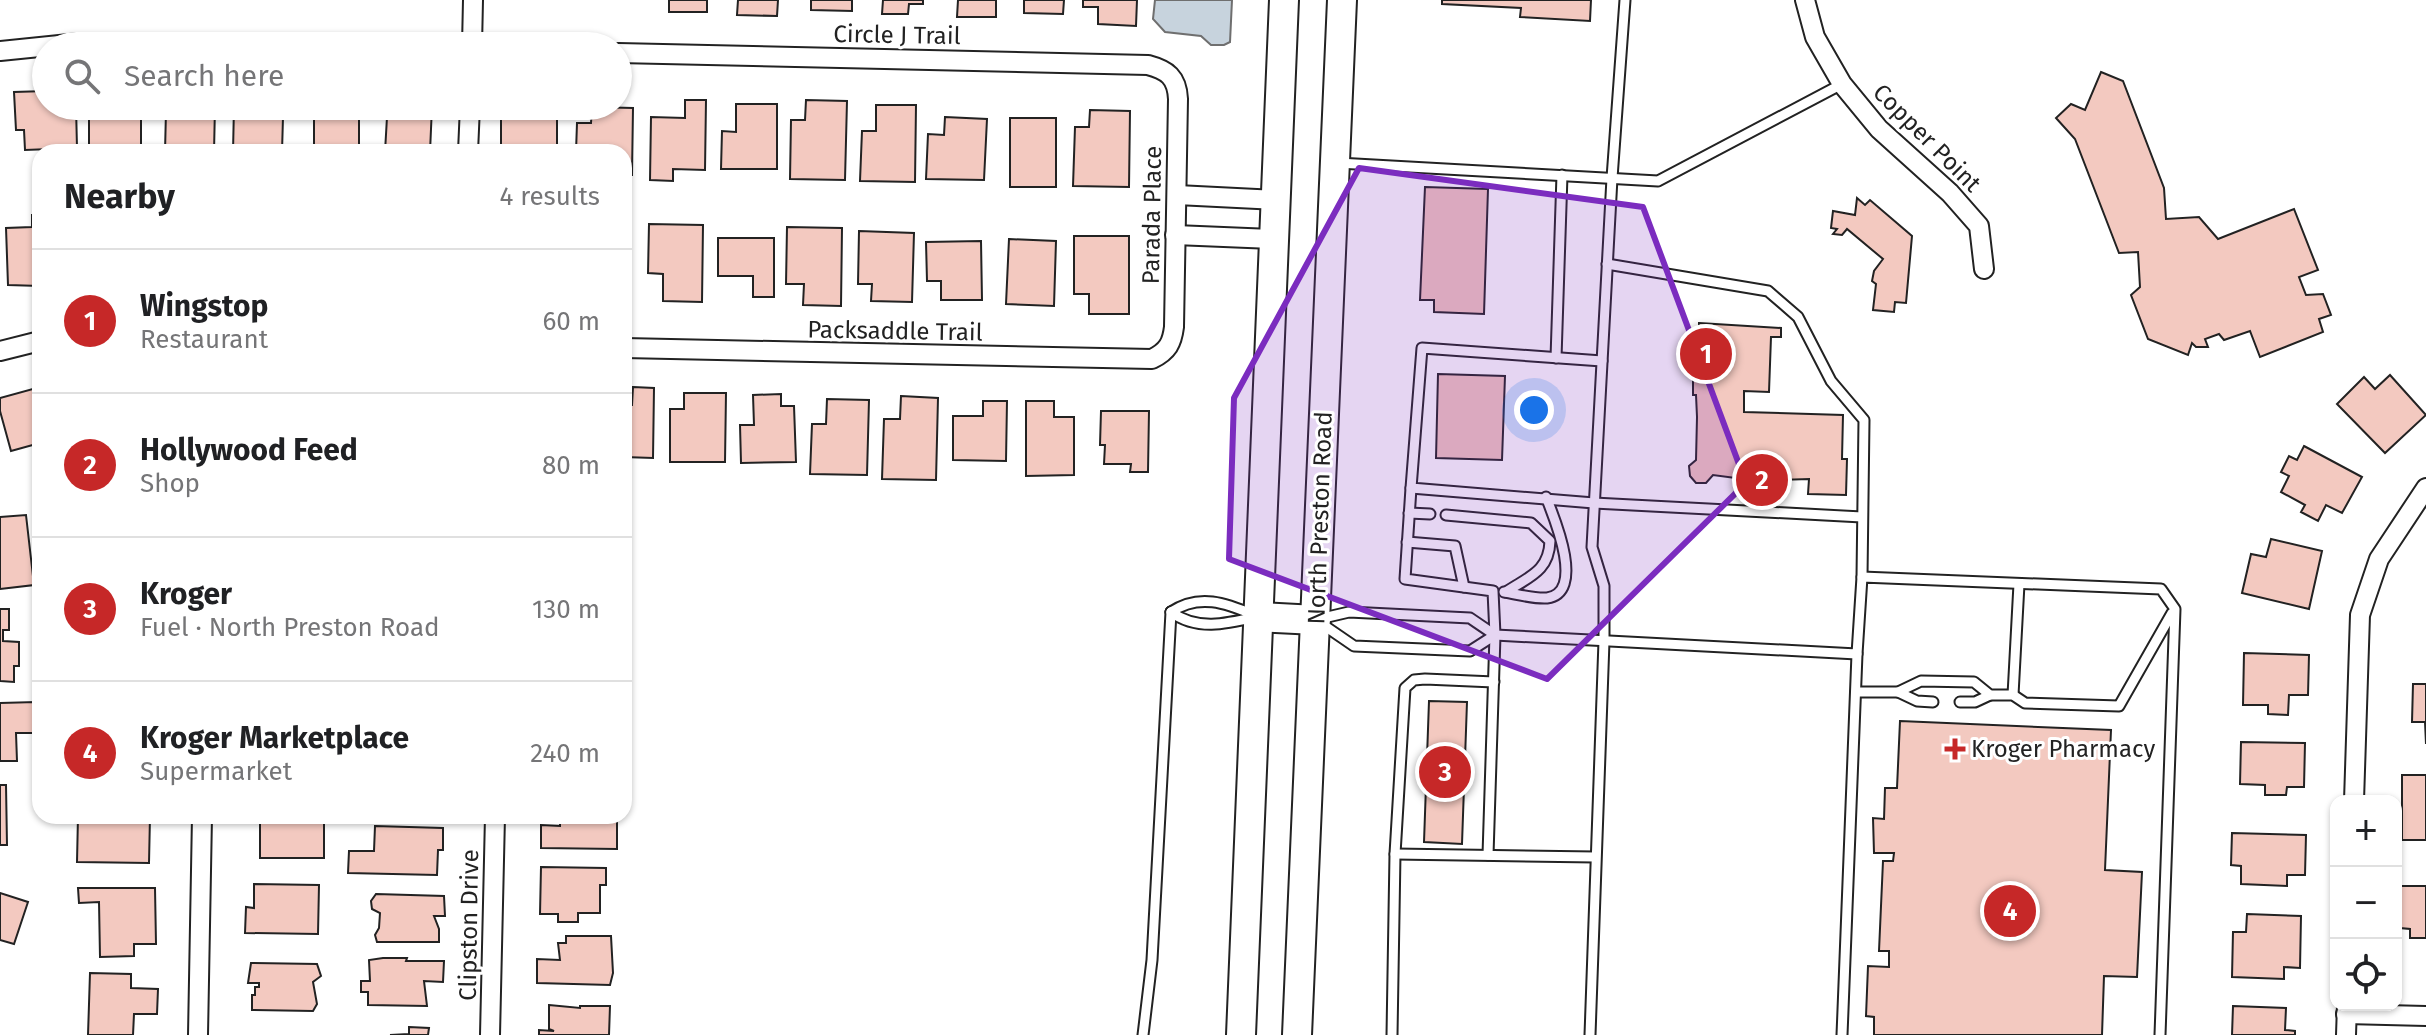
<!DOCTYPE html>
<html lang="en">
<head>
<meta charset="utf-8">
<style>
	body { margin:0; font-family:"Fira Sans",sans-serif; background:#f6f6f6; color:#202124 }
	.controls { position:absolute; right:24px; bottom:24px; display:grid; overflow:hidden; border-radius:16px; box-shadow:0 2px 6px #0004 }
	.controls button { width:72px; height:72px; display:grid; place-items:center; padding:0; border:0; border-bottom:2px solid #e0e0e0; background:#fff; color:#202124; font:40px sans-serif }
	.you { position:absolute; left:1534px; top:410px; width:28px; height:28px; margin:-20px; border:6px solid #fff; border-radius:50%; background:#1a73e8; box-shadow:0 0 0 12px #1a73e833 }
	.badge { display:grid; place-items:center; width:52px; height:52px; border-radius:50%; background:#c62828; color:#fff; font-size:26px; font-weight:700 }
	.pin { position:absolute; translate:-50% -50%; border:4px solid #fff; box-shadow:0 2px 8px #0006 }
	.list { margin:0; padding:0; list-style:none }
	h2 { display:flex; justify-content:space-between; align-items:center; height:104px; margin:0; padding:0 32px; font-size:34px }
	h2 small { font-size:26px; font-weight:400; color:#757577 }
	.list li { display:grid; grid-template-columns:52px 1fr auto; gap:24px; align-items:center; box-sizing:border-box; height:144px; padding:0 32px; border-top:2px solid #e0e0e0 }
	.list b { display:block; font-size:30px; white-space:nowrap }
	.list p { margin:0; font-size:26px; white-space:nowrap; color:#757577 }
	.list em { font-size:26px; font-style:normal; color:#757577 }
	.icon { flex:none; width:44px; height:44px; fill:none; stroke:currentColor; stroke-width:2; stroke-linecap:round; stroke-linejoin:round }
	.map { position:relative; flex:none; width:2426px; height:1035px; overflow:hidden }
	.search { position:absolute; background:#fff; box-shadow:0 2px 6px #0004; left:32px; top:32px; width:600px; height:88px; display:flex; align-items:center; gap:20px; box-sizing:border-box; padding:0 28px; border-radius:44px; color:#757577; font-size:30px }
	.panel { position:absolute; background:#fff; box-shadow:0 2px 6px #0004; left:32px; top:144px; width:600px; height:680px; border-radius:24px }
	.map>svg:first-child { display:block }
	.water { fill:#c7d3dd; stroke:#6f6f6f; stroke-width:2 }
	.building { fill:#f3c9c0; stroke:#222; stroke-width:2 }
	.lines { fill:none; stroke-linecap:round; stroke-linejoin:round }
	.lane-casing { stroke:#222; stroke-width:13 }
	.street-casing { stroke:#222; stroke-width:22 }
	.primary-casing { stroke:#222; stroke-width:32 }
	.lane { stroke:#fff; stroke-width:9 }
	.street { stroke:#fff; stroke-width:18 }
	.primary { stroke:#fff; stroke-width:28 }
	.marked { fill:#7b2cbf; fill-opacity:0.2; stroke:#7b2cbf; stroke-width:6; stroke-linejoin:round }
	.poi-dot { fill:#c62828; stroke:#fff; stroke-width:3 }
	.labels { text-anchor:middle; stroke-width:6; stroke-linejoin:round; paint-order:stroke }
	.street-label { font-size:24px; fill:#222; stroke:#fff }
	.poi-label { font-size:24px; fill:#222; stroke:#fff; text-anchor:start }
</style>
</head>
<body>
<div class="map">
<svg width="2426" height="1035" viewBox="0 0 2426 1035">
	<rect width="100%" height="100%" fill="#fff"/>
	<path class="water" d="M1155 0H1232L1230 42 1224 45H1211L1201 36 1165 32 1153 19Z"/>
	<g class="building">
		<rect x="669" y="0" width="38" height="12"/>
		<path d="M738 0H778L777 16 737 15Z"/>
		<path d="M811 0H852V11L811 10Z"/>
		<path d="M883 0H923V4H909L908 14H882Z"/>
		<path d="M958 0H996V17H957Z"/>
		<path d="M1024 0H1064L1063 14 1024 13Z"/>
		<path d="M1083 0H1137L1136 26 1098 24V7H1083Z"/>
		<path d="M1442 0H1591L1590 21 1520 17 1521 8 1442 4Z"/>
		<path d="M2101 72 2123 81 2164 188 2166 219 2199 217 2218 239 2294 209 2318 270 2299 277 2306 295 2323 294 2331 315 2319 319 2323 332 2260 357 2250 331 2224 340 2219 334 2205 339 2208 347H2196L2192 343 2188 355 2148 339 2131 295 2140 287 2138 252 2119 253 2075 139 2056 118 2071 104 2085 110Z"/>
		<path d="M46 91V106H76L77 148 25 150 24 130H16L14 92Z"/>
		<path d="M685 100H706L705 170 673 169V181L650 180 651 117 685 118Z"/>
		<path d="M806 100 847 101 845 180 790 179 791 120H805Z"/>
		<path d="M736 104H777V169H721L722 131 736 132Z"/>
		<path d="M876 105H916L915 182 860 181 862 131H876Z"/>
		<path d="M89 106 141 110V152H89Z"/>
		<path d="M169 106H215L214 152H165L166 111H169Z"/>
		<path d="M234 106H258V116L283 117 282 152H233Z"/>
		<rect x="314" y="106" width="45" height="46"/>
		<path d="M411 106H432L430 152H385L387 117 410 118Z"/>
		<path d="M501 106H540V119H557V152H501Z"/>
		<path d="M592 107 633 108 632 175H624V152H576L577 123H591Z"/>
		<path d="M1090 110 1130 111 1129 187 1073 186 1075 127H1089Z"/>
		<path d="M945 117 987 119 984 180 926 179 928 134 944 135Z"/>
		<rect x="1010" y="118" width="46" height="69"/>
		<path d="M1425 187 1488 189 1484 314 1434 312V300H1420Z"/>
		<path d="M1857 198 1865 205 1870 200 1912 236 1906 303 1895 302 1894 312 1873 310 1876 284 1872 281 1874 271 1883 259 1847 229 1842 235 1833 234 1837 229 1831 228 1833 211 1855 215Z"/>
		<path d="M32 215H40V286L8 285 6 228 32 227Z"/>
		<path d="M649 224 703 225 702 302 663 301V274L648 273Z"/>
		<path d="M787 227 842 228 841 306 803 305 804 284H786Z"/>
		<path d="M859 231 914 233 912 302 871 301 872 284H858Z"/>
		<path d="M1074 236H1129V314H1089V294H1074Z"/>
		<path d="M718 238H774V297H753V276H718Z"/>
		<path d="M1009 239 1056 241 1054 306 1006 304Z"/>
		<path d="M981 241 982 300H941V281H927L926 242Z"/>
		<path d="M1699 323 1781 328V337H1771L1769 392 1744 391V412L1843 415 1842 459H1847L1846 495 1808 494 1809 479 1774 480V483L1713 475 1706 483H1696L1690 476 1689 466 1696 460 1697 417 1696 395H1693V376H1697L1698 359H1701L1702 348H1699Z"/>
		<path d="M1438 374 1505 376 1502 460 1436 458Z"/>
		<path d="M2390 375 2426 415 2385 453 2337 404 2364 377 2375 389Z"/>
		<path d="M40 387V443L11 451 0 411V398Z"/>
		<path d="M633 387 654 388 653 458 624 457V405H632Z"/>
		<path d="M684 393H726L725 462H670V409H684Z"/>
		<path d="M781 394V406H794L796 462 741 463 740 425H754L753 395Z"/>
		<path d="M901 396 938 398 936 480 882 479 884 419H900Z"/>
		<path d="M827 399 869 400 867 475 810 474 812 424H826Z"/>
		<path d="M983 401H1007L1006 461 953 460V416H983Z"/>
		<path d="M1026 401H1054V417H1074V475L1026 476Z"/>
		<path d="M1101 411H1149L1148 472H1130L1131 464H1104L1105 445H1100Z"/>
		<path d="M2304 446 2362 477 2342 513 2326 505 2318 521 2301 512 2305 505 2281 492 2289 476 2281 472 2289 456 2297 460Z"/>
		<path d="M26 515 34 585 0 589V517Z"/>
		<path d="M2271 539 2322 551 2309 609 2242 593 2251 554 2266 557Z"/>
		<path d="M0 609H9V630H3V641L19 642V666H14V682L0 681Z"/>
		<path d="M2244 653 2309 655 2308 695H2289L2288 715 2268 714V705H2243Z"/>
		<path d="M2413 684H2426V744L2425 722H2412Z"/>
		<path d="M1429 701 1467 702 1462 844 1424 842Z"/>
		<path d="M36 702V733H16L17 761H0V703Z"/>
		<path d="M1900 721 2111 730 2105 870 2142 872 2137 977 2104 976 2102 1035H1874V1017L1866 1016 1868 966 1889 967V951H1879L1883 861H1893L1894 853H1874L1873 818 1884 819 1885 788H1897Z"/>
		<path d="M2241 742 2305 743 2304 787H2287L2286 795H2265V785L2240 784Z"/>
		<rect x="2402" y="775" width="24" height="65"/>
		<path d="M0 785H6L7 845H0Z"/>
		<path d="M78 816H150L149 863 77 862Z"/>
		<rect x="260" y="816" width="64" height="42"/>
		<path d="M560 816H617V849L541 848V825L560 826Z"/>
		<path d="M375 826 443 828V850H438L437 875 348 873 349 851H374Z"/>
		<path d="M2232 833 2306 835 2305 875H2287V886L2241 884V866L2231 865Z"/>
		<path d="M541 867 606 868V885H600V913H578V922H558V914H540Z"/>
		<path d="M254 884 319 885 318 934 245 933 246 907 254 908Z"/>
		<path d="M2401 886H2426V938H2410V929L2400 928Z"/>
		<path d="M78 888H155L156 944H134V956L100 957 99 902 79 903Z"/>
		<path d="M0 893 28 902 14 944 0 940Z"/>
		<path d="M376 894 444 896 445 916H434L439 929V942H377L375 935 379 928 380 913 372 909 371 901Z"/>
		<path d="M2247 914 2301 916 2300 968 2284 967V979L2232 977 2233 932H2246Z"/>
		<path d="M566 936H611L613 973 610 985 537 983V959L560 960 558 943H566Z"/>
		<path d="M383 958H407L406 961H444L443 982 424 981 427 1006 368 1005V992H361V981H370L369 960Z"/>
		<path d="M251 963 317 964 321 976 313 982 317 1004 313 1011 252 1010V995H255V987H259V983H248Z"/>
		<path d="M90 973 131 974V988L158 989 157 1014H134L133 1035H88Z"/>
		<path d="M549 1005 580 1008V1006H610L609 1035H539V1030L554 1031 549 1029Z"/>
		<path d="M2233 1006 2286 1008 2285 1030 2295 1031V1035H2232Z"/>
		<path d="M409 1027 429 1028 428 1035H390L409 1034Z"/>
	</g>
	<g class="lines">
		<g class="lane-casing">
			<g id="lane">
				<path d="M1338 163 1658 181 1842 84"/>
				<path d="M1607 264 1768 291 1798 317 1831 381 1864 420 1862 577"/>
				<path d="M1556 358 1562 175"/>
				<path d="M1602 361 1422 348 1411 488 1594 503 1862 517"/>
				<path d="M1411 488 1405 579 1493 591 1495 635 1488 855"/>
				<path d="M1409 513 1430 514"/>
				<path d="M1446 515 1531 523 1550 541C1549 572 1528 577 1506 592"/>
				<path d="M1407 542 1455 546 1464 587"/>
				<path d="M1504 592C1517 594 1534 599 1547 598 1586 593 1554 517 1546 497"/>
				<path d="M1171 612C1199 593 1226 603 1254 615"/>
				<path d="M1171 612C1197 631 1226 624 1256 617"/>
				<path d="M1319 619 1349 612 1470 618 1495 635 1857 654 1862 577 2161 589 2175 609 2160 1035"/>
				<path d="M1319 622 1354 646 1470 651 1495 635"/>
				<path d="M1856 692H1898L1921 681 1974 682 1990 695H2013L2025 703 2119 706 2172 613"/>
				<path d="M1898 692 1917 701 1933 702"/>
				<path d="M2013 695 2019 584"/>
				<path d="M1960 702H1975L1990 695"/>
				<path d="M1395 854 1595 857"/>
				<path d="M1143 1035 1152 960 1171 612"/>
				<path d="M1392 1035 1395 854 1405 688 1414 680 1425 679 1494 682"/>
				<path d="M1590 1035 1604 641V586L1592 547 1612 178 1625 0"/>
				<path d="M1842 1035 1857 654"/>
			</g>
		</g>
		<g class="street-casing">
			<g id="street">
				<path d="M1805 0 1815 37 1842 84 1879 129 1950 193 1979 226 1984 269"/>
				<path d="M472 46 473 0"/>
				<path d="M0 51 79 43 310 46"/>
				<path d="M618 53 1148 65C1167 70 1177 77 1178 99L1174 327C1172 343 1168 351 1152 359L624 348"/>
				<path d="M468 152 470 106"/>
				<path d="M1177 195 1275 200"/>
				<path d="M1175 235 1274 239"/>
				<path d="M0 351 40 341"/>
				<path d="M2354 801 2360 615 2379 559 2426 488"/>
				<path d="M2346 1014 2426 1016"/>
				<path d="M198 1035 202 816"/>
				<path d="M490 1035 495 816"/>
				<path d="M2346 1035 2347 1005"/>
			</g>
		</g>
		<g class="primary-casing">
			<g id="primary">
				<path d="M1258 617 1316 620"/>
				<path d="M1241 1035 1284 0"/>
				<path d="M1297 1035 1342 0"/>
			</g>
		</g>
		<use href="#lane" class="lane"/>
		<use href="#street" class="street"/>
		<use href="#primary" class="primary"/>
	</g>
	<path class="marked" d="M1359 168 1643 207 1746 483 1547 679 1229 559 1234 398Z"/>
	<path class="poi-dot" d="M1951 737h8v8h8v8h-8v8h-8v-8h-8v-8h8z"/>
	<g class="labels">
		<g class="street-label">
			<text transform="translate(897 35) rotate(1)" y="8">Circle J Trail</text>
			<text transform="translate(1927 138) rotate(45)" y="8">Copper Point</text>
			<text transform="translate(1152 215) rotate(-89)" y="8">Parada Place</text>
			<text transform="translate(895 331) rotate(1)" y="8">Packsaddle Trail</text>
			<text transform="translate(1320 518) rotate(-88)" y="8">North Preston Road</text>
			<text transform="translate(469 925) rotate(-89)" y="8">Clipston Drive</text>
		</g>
		<g class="poi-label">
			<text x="1971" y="757">Kroger Pharmacy</text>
		</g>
	</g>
</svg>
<div class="controls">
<button>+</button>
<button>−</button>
<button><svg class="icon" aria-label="locate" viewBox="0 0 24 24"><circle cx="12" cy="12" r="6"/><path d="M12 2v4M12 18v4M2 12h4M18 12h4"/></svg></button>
</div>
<div class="you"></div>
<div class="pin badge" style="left:1706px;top:354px">1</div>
<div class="pin badge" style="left:1762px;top:480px">2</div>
<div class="pin badge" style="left:1445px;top:772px">3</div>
<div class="pin badge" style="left:2010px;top:911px">4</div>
<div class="search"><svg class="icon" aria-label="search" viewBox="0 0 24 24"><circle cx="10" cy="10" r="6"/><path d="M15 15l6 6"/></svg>Search here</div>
<section class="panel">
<h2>Nearby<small>4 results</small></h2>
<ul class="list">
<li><span class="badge">1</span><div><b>Wingstop</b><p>Restaurant</p></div><em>60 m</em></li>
<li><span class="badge">2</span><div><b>Hollywood Feed</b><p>Shop</p></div><em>80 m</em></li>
<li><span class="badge">3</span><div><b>Kroger</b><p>Fuel · North Preston Road</p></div><em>130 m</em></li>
<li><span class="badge">4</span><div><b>Kroger Marketplace</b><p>Supermarket</p></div><em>240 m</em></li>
</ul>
</section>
</div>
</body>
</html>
